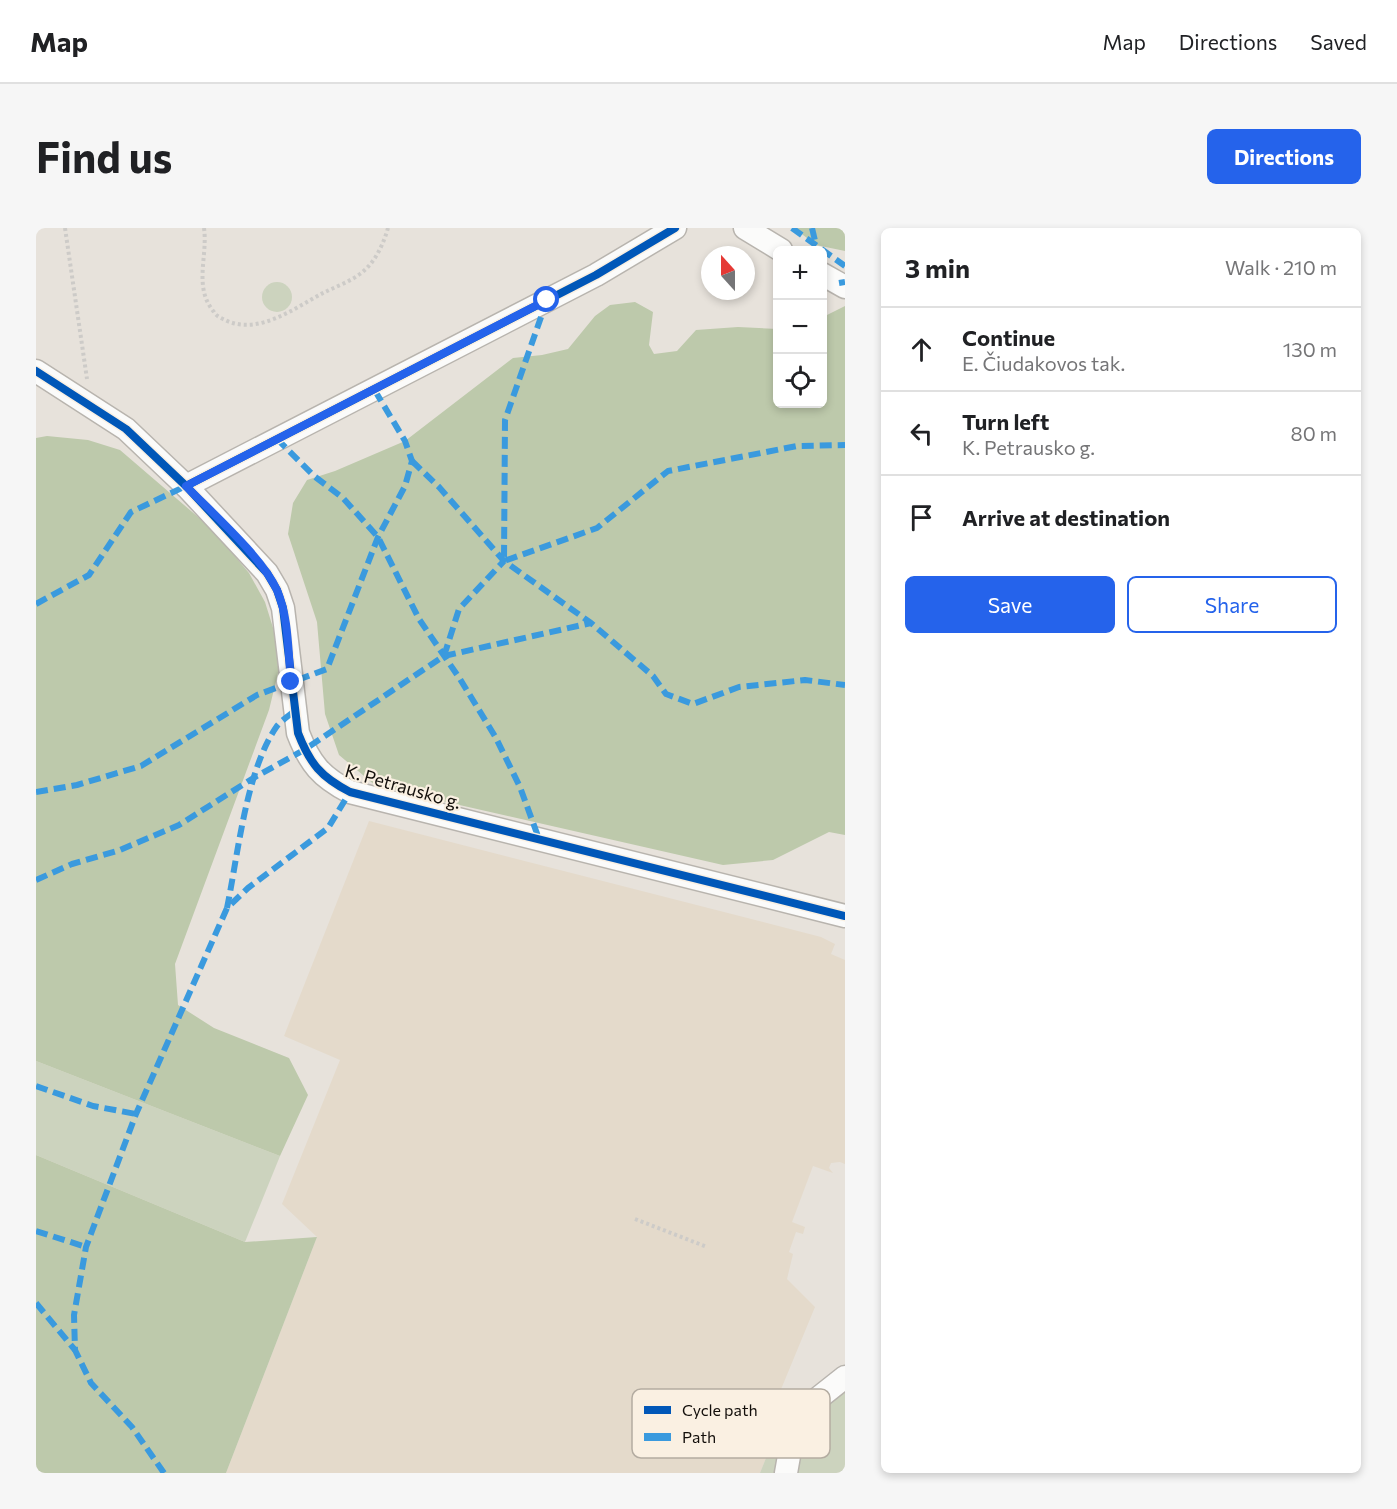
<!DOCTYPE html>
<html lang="en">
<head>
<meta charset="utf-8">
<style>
	body { margin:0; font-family:Commissioner,sans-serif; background:#f6f6f6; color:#202124 }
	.controls { position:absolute; right:18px; top:18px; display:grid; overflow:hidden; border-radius:9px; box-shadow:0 3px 9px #0003 }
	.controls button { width:54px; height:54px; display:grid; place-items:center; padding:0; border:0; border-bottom:2px solid #e0e0e0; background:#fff; color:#202124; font:30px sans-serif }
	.compass { position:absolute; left:665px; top:18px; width:54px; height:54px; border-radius:50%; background:#fff; box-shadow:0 3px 9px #0003; rotate:339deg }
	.stop { position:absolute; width:18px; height:18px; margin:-14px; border:4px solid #2563eb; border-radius:50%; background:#fff }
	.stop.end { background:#2563eb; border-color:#fff; box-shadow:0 2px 6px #0008 }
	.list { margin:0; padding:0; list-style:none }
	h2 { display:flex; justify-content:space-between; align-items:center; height:78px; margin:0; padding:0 24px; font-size:26px }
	h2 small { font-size:20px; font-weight:400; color:#757577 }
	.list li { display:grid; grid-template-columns:39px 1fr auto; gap:18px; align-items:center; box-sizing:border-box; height:84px; padding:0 24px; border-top:2px solid #e0e0e0 }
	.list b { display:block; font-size:22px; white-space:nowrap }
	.list p { margin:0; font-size:20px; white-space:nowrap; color:#757577 }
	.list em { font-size:20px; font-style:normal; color:#757577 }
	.actions { display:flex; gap:12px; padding:18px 24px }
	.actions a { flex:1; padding:14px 0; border:2px solid #2563eb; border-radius:9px; text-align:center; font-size:21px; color:#2563eb }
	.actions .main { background:#2563eb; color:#fff }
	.icon { flex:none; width:33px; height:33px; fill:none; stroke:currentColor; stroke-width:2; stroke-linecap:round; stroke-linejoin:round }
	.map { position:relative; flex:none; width:809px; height:1245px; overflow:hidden; border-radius:9px }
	header { display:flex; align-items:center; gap:36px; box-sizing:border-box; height:84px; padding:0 30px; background:#fff; border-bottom:2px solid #e0e0e0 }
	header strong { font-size:28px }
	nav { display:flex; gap:33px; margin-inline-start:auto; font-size:21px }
	.intro { display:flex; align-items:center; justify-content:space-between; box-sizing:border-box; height:144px; padding:0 36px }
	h1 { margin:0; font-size:42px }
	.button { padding:15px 27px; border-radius:9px; background:#2563eb; color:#fff; font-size:21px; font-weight:700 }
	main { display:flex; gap:36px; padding:0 36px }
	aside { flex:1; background:#fff; border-radius:9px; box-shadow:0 3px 9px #0003 }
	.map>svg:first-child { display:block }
	.built { fill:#e4dacb }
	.green { fill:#ccd3be }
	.forest { fill:#bdc9ab }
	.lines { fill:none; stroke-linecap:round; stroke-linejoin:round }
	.street-casing { stroke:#b8b4ae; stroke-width:25 }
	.path { stroke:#cdcbc8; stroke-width:4; stroke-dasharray:3 3; stroke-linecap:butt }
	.street { stroke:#fbfbfa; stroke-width:22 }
	.quiet { stroke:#3a9ade; stroke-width:6; stroke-dasharray:12 6; stroke-linecap:butt }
	.cycleway-casing { stroke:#faf0e2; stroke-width:11 }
	.cycleway { stroke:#0057b8; stroke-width:8 }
	.route { stroke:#2563eb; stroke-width:8 }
	.labels { text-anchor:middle; stroke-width:4.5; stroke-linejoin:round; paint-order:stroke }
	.street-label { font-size:18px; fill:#120e0a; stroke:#faf0e2 }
	.key { fill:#faf0e2; stroke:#b4aca1; stroke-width:1.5 }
	.key-label { font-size:16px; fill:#120e0a }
</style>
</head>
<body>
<header>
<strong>Map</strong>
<nav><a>Map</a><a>Directions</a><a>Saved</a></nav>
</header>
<div class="intro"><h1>Find us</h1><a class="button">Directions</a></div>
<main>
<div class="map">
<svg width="809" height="1245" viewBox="0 0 809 1245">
	<rect width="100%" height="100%" fill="#e7e2db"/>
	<path class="built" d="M333 593 785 709 799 716 795 726 809 732V936L804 934 795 935 793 940 797 945 777 938 756 994 769 999 767 1006 760 1004 753 1024 757 1026 751 1051 779 1079 729 1200 740 1205 724 1245H190L281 1009 246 976 304 832 248 808Z"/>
	<g class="green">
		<circle cx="241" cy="69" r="15"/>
		<path d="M0 833 244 928 209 1014 0 927Z"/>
		<path d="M809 1158V1245H724L740 1205 775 1184Z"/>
	</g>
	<g class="forest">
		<path d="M758 0H809V23L780 17Z"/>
		<path d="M599 74 617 84 613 117 618 126 641 123 660 102 702 99 741 101 742 176H786L787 89 809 78V607L793 604 737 632 687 637 340 558 303 527 289 486 281 394 252 306 257 275 271 252 299 243 369 213 477 130 506 127 532 121 559 88 574 77Z"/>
		<path d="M11 208 52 212 84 222 176 301 213 345 229 374 238 403 243 441 233 482 139 736 142 777 178 800 253 830 272 867 244 928 0 833V210Z"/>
		<path d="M0 927 209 1014 281 1009 190 1245H0Z"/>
	</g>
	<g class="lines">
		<g class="street-casing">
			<g id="street">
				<path d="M709 0 745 22"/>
				<path d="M786 46 809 59"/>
				<path d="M0 143 90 201 150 258 231 345 241 362 247 380 262 505C274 536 285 549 314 564L809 688"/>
				<path d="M150 258 560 47 639 0"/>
				<path d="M750 1245 756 1211 766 1183 809 1149"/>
			</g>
		</g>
		<g class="path">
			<path d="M29 0 51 151"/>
			<path d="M168 0C172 29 157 59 178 84 180 88 185 90 189 92 222 108 259 80 287 65 299 59 313 54 324 46 339 35 347 17 352 0"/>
			<path d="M599 991 671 1019"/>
		</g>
		<use href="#street" class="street"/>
		<g class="quiet">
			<path d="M756 0 809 38"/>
			<path d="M776 0 780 17"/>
			<path d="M803 55 809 54"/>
			<path d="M511 72 469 192 468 333 561 300 632 243 761 218 809 217"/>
			<path d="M241 211 278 248 307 270 342 309 383 391 424 451 460 510 484 559 503 611"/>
			<path d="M376 233 403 259 468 333 555 395 617 448 630 466 657 476 703 459 769 452 809 457"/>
			<path d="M0 376 53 347 95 284 150 258"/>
			<path d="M408 428 555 395"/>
			<path d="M0 564 41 557 105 538 221 467 291 441 342 309 369 258 376 233 369 213 338 161"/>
			<path d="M0 652 36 636 84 622 143 597 219 549 268 522 384 444 408 428 423 381 468 333"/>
			<path d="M191 680C202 627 210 542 241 498 246 492 253 488 258 483"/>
			<path d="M0 858 57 878 100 886"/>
			<path d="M0 1003 50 1019"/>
			<path d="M0 1075 39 1122"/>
			<path d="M128 1245 96 1199 55 1155 39 1122 38 1087 50 1019 100 886 191 680 212 660 292 600 314 564"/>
		</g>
		<g class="cycleway-casing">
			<g id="cycleway">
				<path d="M0 143 90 201 150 258 231 345 241 362 247 380 262 505C274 536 285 549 314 564L809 688"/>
				<path d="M150 258 560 47 639 0"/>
			</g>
		</g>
		<use href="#cycleway" class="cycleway"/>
	</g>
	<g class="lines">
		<path class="route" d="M255 454C252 424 253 390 241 362 226 329 176 285 150 258L511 72"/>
	</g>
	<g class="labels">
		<g class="street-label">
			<text transform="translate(367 559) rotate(16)" y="6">K. Petrausko g.</text>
		</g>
	</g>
	<rect x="596" y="1161" width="198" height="69" rx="9" class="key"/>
	<rect x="608" y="1178" width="27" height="8" fill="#0057b8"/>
	<rect x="608" y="1205" width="27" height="8" fill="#3a9ade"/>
	<g class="key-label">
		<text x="646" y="1188">Cycle path</text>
		<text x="646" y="1215">Path</text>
	</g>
</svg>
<div class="controls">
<button>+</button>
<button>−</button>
<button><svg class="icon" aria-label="locate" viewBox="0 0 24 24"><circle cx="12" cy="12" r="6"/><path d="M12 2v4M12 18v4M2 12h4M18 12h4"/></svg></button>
</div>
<svg class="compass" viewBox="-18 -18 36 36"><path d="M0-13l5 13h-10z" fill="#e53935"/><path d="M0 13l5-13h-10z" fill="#757577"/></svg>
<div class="stop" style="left:511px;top:72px"></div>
<div class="stop end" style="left:255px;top:454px"></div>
</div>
<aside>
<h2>3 min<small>Walk · 210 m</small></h2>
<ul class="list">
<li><svg class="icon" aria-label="ahead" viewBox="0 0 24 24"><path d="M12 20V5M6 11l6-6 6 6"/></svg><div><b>Continue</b><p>E. Čiudakovos tak.</p></div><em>130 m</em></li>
<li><svg class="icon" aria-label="left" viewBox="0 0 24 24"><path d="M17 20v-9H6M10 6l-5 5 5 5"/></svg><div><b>Turn left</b><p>K. Petrausko g.</p></div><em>80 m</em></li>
<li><svg class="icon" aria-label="arrive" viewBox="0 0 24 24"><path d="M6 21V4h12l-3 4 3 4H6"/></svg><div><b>Arrive at destination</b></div></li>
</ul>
<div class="actions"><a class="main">Save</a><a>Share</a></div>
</aside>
</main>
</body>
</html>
